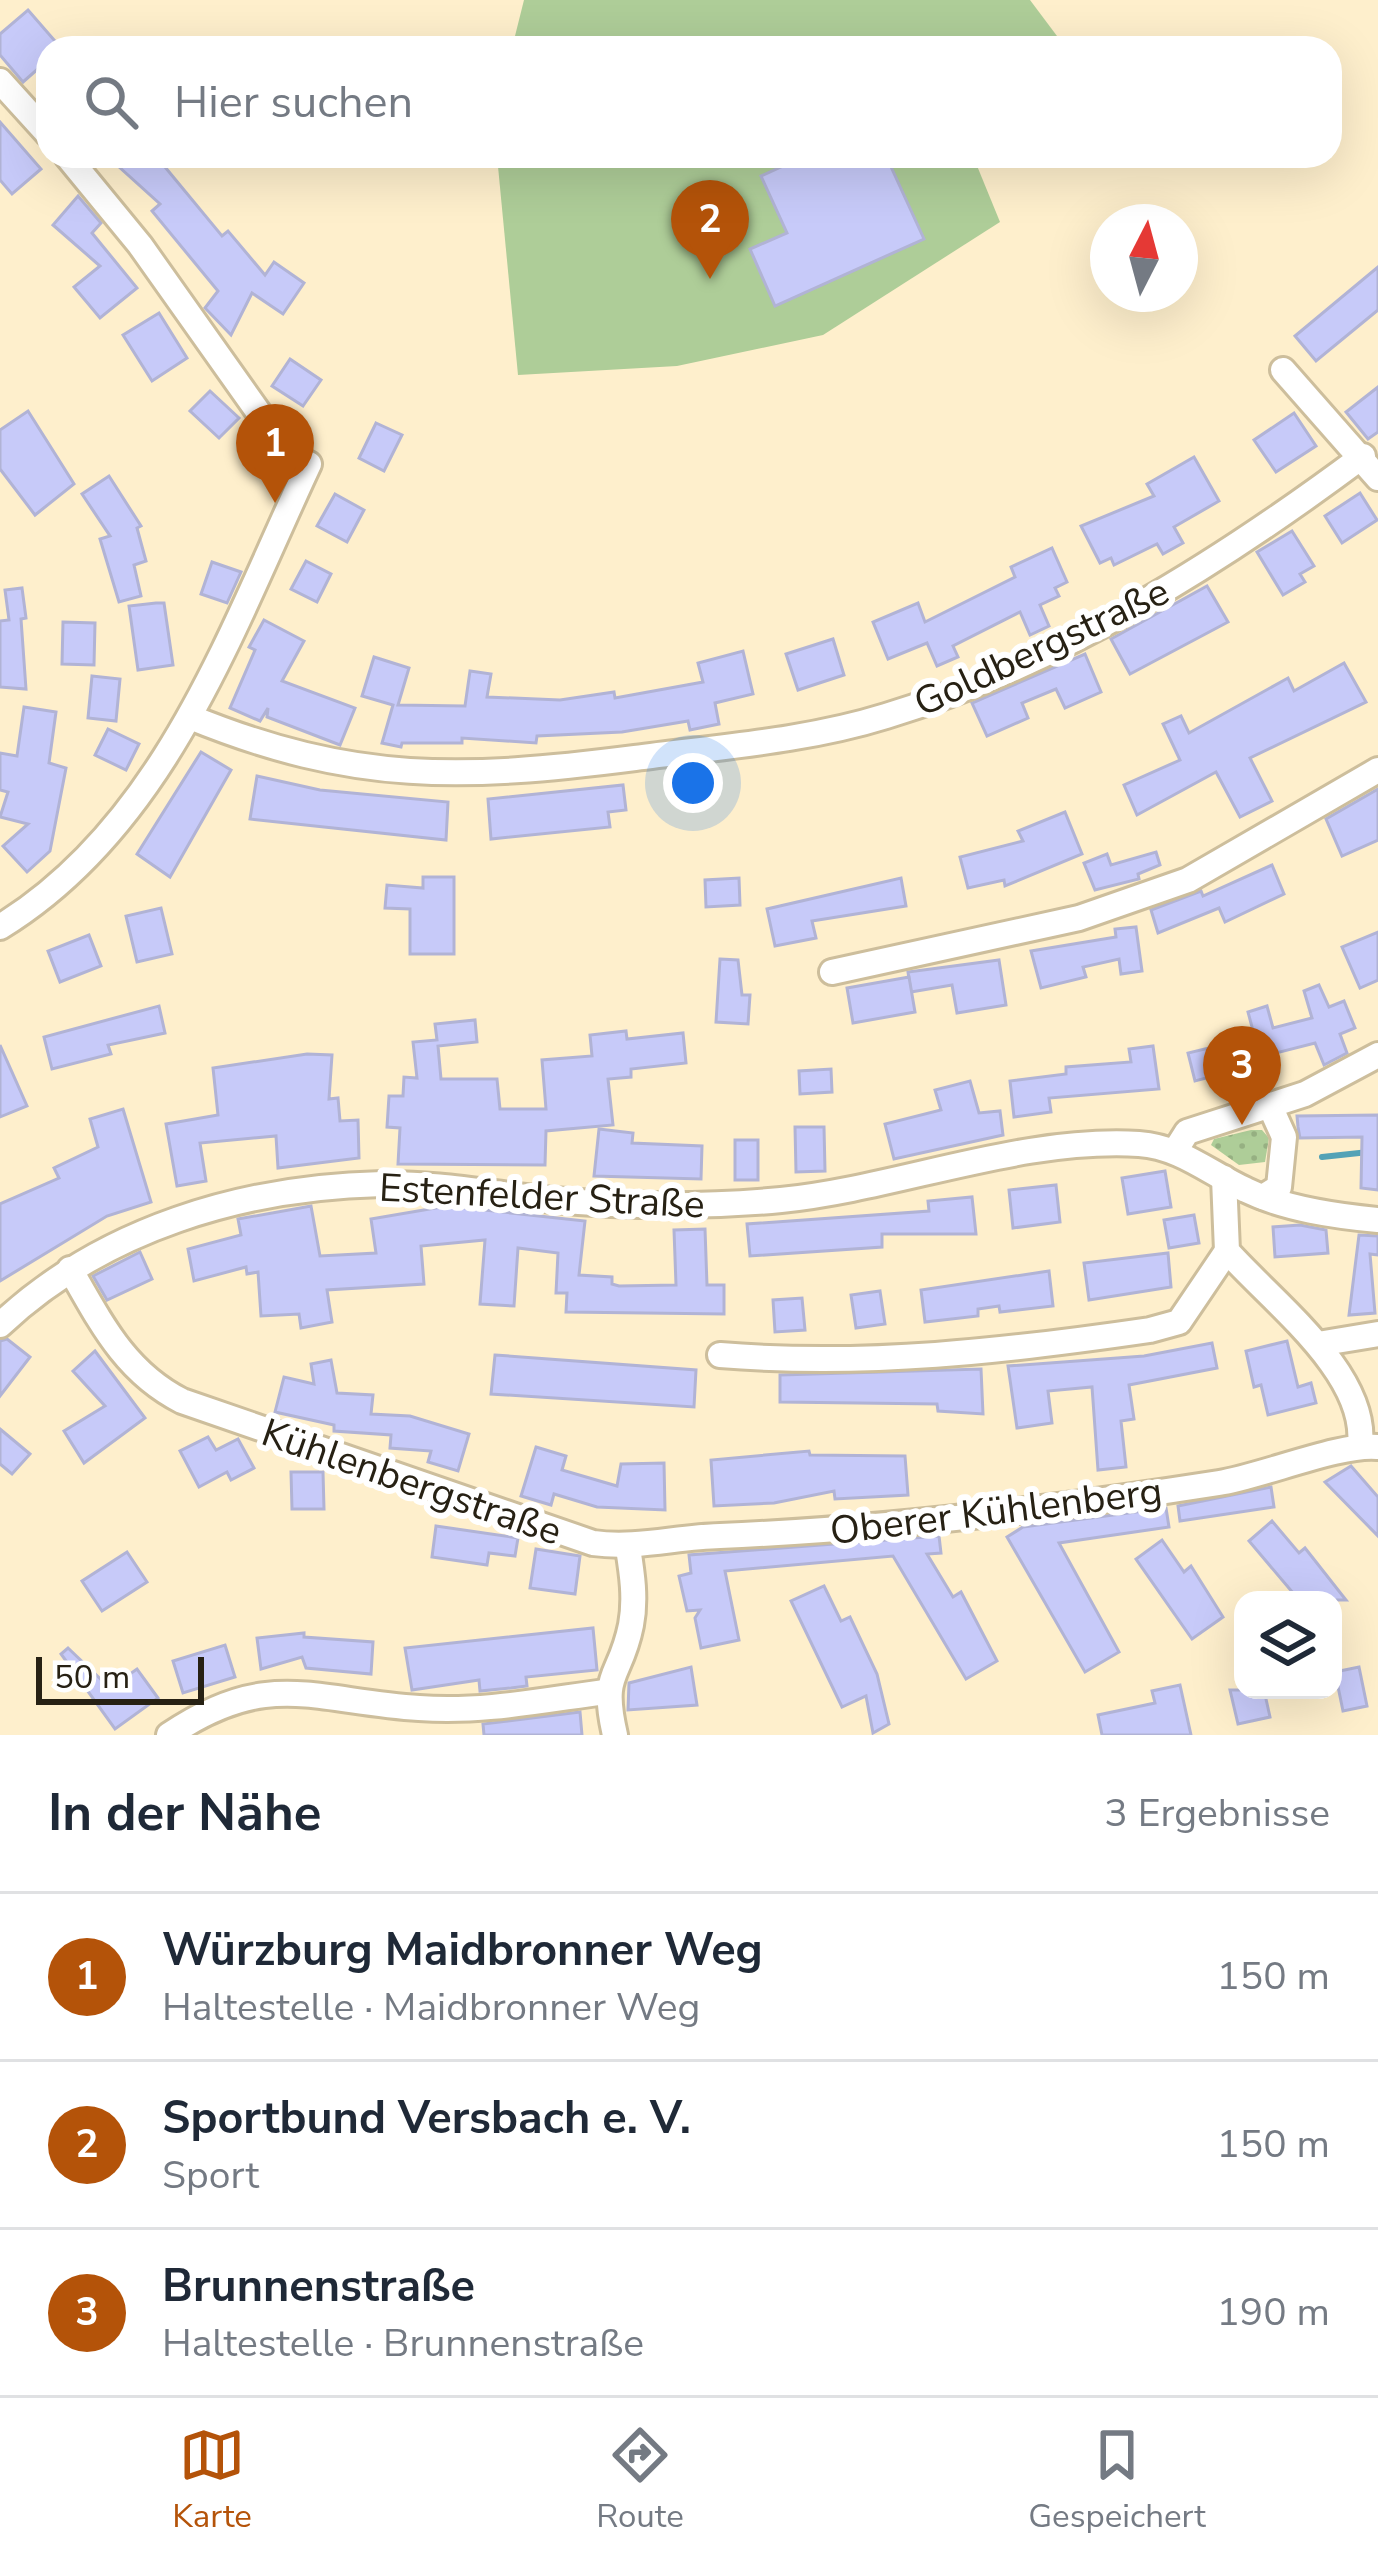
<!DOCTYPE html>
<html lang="de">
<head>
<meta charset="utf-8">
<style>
	body { margin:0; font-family:"Nunito Sans",sans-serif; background:#f6f6f7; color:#1f2937 }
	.controls { position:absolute; right:36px; bottom:36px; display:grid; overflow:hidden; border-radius:24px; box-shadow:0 12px 48px #0002 }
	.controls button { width:108px; height:108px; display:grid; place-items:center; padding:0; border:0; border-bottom:3px solid #e0e1e3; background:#fff; color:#1f2937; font:60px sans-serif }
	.compass { position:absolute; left:1090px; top:204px; width:108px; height:108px; border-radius:50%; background:#fff; box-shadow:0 12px 48px #0002; rotate:6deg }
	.scale { position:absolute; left:36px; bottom:30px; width:168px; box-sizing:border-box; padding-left:12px; border:6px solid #272114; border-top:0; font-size:33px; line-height:42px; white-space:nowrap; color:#272114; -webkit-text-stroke:9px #fff; paint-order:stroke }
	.you { position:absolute; left:693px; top:783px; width:42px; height:42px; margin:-30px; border:9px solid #fff; border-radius:50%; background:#1a73e8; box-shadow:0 0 0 18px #1a73e833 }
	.badge { display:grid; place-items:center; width:78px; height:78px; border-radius:50%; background:#b45309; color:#fff; font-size:39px; font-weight:700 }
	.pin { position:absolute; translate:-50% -99px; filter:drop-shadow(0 3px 6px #0008) }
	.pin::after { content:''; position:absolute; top:63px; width:42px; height:36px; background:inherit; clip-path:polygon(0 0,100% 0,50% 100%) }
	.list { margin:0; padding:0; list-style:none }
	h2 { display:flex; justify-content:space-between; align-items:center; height:156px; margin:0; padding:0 48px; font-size:51px }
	h2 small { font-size:39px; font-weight:400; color:#747a83 }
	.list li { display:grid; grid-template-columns:78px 1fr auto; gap:36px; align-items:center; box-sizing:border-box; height:168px; padding:0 48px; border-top:3px solid #e0e1e3 }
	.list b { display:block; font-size:45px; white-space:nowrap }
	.list p { margin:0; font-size:39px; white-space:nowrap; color:#747a83 }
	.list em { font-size:39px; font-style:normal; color:#747a83 }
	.icon { flex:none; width:66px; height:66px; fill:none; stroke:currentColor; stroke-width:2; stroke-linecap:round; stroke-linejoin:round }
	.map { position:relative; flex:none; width:1378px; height:1735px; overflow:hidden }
	.search { position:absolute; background:#fff; box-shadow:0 12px 48px #0002; left:36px; right:36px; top:36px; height:132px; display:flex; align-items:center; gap:30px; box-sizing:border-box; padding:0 42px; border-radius:36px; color:#747a83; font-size:45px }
	.sheet { height:660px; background:#fff }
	nav { display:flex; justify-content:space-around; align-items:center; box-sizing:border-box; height:168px; border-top:3px solid #e0e1e3; background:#fff; font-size:33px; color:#747a83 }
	nav a { display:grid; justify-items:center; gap:6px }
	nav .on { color:#b45309 }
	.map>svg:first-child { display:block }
	.green { fill:url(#green-dots) }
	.pitch { fill:#aecd98 }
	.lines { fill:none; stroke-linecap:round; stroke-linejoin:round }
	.stream { stroke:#53a2b6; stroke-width:6 }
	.building { fill:#c7caf9; stroke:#b1b3d5; stroke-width:3 }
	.minor-casing { stroke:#cdbe9c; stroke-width:30 }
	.minor { stroke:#fff; stroke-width:24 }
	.labels { text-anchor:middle; stroke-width:12; stroke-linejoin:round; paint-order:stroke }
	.street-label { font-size:39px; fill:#272114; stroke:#fff }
</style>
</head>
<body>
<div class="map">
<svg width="1378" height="1735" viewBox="0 0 1378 1735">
	<defs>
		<pattern id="green-dots" width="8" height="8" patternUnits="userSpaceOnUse" patternTransform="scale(3)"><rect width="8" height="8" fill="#aecd98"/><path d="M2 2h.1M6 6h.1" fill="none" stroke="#96b082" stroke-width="1.8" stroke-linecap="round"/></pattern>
	</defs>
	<rect width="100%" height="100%" fill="#feefcc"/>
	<path class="green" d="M1251 1130H1262L1269 1138 1265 1162 1239 1165 1211 1145 1214 1139Z"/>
	<g class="pitch">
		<path d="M524 0H1030L1066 48H512Z"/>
		<path d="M497 156H973L1000 222 823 335 677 366 518 375Z"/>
	</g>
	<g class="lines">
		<path class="stream" d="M1322 1157 1378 1151"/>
	</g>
	<g class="building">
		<path d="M28 10 61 48H48V60L23 82 0 55V34Z"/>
		<path d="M0 122 41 169 12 194 0 180Z"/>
		<path d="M107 156H175L165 167 222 236 228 231 265 275 274 262 304 283 283 314 252 293 231 335 205 308 218 291 152 211 160 204Z"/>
		<path d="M805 156H886L924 239 775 306 750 249 787 233 761 176Z"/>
		<path d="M78 196 101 223 92 233 137 288 100 318 74 287 100 266 53 225Z"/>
		<path d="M1378 267V310L1316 361 1295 336Z"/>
		<path d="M159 313 187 358 152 381 123 335Z"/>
		<path d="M290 359 321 380 303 406 272 386Z"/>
		<path d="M1378 387V432L1368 439 1346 412Z"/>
		<path d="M210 391 239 418 219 438 190 411Z"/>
		<path d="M28 411 74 484 35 515 0 469V430Z"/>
		<path d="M1294 413 1316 446 1276 472 1254 440Z"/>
		<path d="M376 423 402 435 384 471 359 458Z"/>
		<path d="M1194 457 1219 501 1174 527 1183 543 1163 554 1157 544 1114 565 1111 558 1100 563 1081 526 1154 496 1147 484Z"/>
		<path d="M109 476 141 526 137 528 146 561 134 565 141 596 119 602 100 539 110 536 82 494Z"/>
		<path d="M1360 493 1377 520 1342 543 1325 516Z"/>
		<path d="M335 494 364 510 347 542 317 526Z"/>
		<path d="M1292 531 1314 566 1300 574 1305 582 1283 595 1257 552Z"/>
		<path d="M1052 548 1067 582 1055 588 1059 596 1040 605 1049 626 1030 635 1020 612 953 646 958 657 937 666 927 643 888 659 873 622 918 603 925 622 1015 577 1011 567Z"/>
		<path d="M306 561 331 574 317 602 291 589Z"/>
		<path d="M212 562 241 572 227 603 201 594Z"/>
		<path d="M1207 586 1228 622 1130 674 1111 639Z"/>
		<path d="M22 588 26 618 21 619 26 689 0 687V621L9 620 5 590Z"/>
		<path d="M156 603H164L173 665 138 670 129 606Z"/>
		<path d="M264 620 304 641 282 681 355 708 340 745 267 717 268 708 260 721 230 708 255 650 249 647Z"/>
		<path d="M63 622 95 623 94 665 62 664Z"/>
		<path d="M833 639 844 675 798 690 786 654Z"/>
		<path d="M743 651 753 694 715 703 719 724 690 730 688 721 622 732 537 736 536 743 462 738V743H402L401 747 382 743 393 705 362 696 374 657 409 668 398 705 465 706 470 671 491 674 487 697 560 700 614 692 615 698 703 682 698 663Z"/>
		<path d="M1085 654 1101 692 1065 708 1056 689 1022 703 1028 718 987 736 972 703Z"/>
		<path d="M1344 663 1366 702 1250 758 1272 801 1240 817 1216 772 1137 815 1124 785 1180 760 1163 724 1181 716 1189 733 1288 678 1294 691Z"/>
		<path d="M92 676 120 679 116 721 88 718Z"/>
		<path d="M24 707 56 712 49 763 66 768 50 851 27 872 3 846 28 824 0 817 8 792 0 790V753L17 756Z"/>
		<path d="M108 729 139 744 126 770 95 755Z"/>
		<path d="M201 752 231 770 170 877 137 854Z"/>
		<path d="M257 776 320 790 448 802 446 840 250 819Z"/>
		<path d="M623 785 626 810 608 812 610 827 491 839 488 799Z"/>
		<path d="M1378 789V840L1342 856 1326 819Z"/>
		<path d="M1065 812 1082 854 1005 886 1004 880 968 888 960 857 1023 841 1018 831Z"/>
		<path d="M1156 852 1160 865 1138 874 1139 879 1095 890 1084 863 1107 854 1111 865Z"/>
		<path d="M1272 865 1284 894 1225 922 1219 908 1158 933 1151 910 1201 891 1203 896Z"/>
		<path d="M423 877H454V954H410V909L385 908 387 885 423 888Z"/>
		<path d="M739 878 740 905 706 907 705 880Z"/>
		<path d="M901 878 906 906 812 921 816 938 775 946 767 909Z"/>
		<path d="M161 908 172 954 137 962 126 916Z"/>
		<path d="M1136 927 1142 971 1121 974 1119 959 1083 967 1086 977 1041 988 1031 951 1116 937 1115 929Z"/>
		<path d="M1378 932V980L1360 988 1342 947Z"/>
		<path d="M89 935 101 966 60 982 48 951Z"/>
		<path d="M720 959 738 960 742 995H750L748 1024 716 1022Z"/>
		<path d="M999 960 1006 1005 957 1013 952 985 911 992 908 972Z"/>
		<path d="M909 977 915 1012 853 1023 847 988Z"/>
		<path d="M1319 985 1329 1007 1344 1001 1355 1028 1340 1034 1347 1053 1324 1065 1315 1043 1260 1057 1248 1012 1267 1006 1273 1028 1312 1018 1304 991Z"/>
		<path d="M159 1006 165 1033 108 1045 111 1054 52 1069 44 1037Z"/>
		<path d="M475 1020 477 1042 438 1046 441 1079H497L500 1109H546L542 1060 592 1056 590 1035 626 1031 627 1039 683 1033 686 1063 631 1069V1077L608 1079 613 1125 546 1131 545 1165 398 1164 400 1128 387 1127 389 1096H403L404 1077 417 1078 413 1042 437 1040 435 1024Z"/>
		<path d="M0 1045 27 1106 0 1117Z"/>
		<path d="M1221 1045 1229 1072 1195 1081 1188 1053Z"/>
		<path d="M1153 1046 1159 1089 1049 1098 1051 1112 1014 1117 1010 1081 1066 1074V1067L1131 1062 1129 1049Z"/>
		<path d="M307 1054 332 1055 329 1099 338 1098 340 1121 358 1120 359 1158 278 1168 276 1136 200 1143 206 1181 177 1186 166 1124 218 1115 213 1068Z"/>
		<path d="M831 1069 832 1092 800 1094 799 1071Z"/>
		<path d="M970 1081 979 1113 1000 1111 1003 1135 894 1159 885 1124 941 1110 935 1090Z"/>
		<path d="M123 1109 151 1202 107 1216 0 1281V1204L59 1178 54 1168 98 1147 90 1119Z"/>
		<path d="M1378 1115V1190L1361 1188 1362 1137 1300 1138 1298 1127 1297 1116Z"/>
		<path d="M795 1127H824L825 1171 796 1172Z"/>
		<path d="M599 1129 633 1133 632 1143 702 1146 701 1179 594 1176Z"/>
		<rect x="735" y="1140" width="23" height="40"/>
		<path d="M1165 1171 1171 1207 1128 1214 1122 1178Z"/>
		<path d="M1056 1185 1060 1222 1013 1228 1009 1190Z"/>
		<path d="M972 1197 976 1234H882V1247L750 1256 747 1224 929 1211 928 1201Z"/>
		<path d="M311 1206 320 1256 376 1253 371 1219 447 1206 585 1221 579 1275 612 1277V1284L619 1286 676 1285 674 1230 705 1229 707 1285H724V1314L566 1312 567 1293H556L558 1253 518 1248 514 1306 480 1304 485 1240 421 1246 424 1284 327 1290 332 1322 301 1328 299 1314 261 1316 258 1272 247 1274 246 1267 194 1281 188 1249 241 1235 238 1219Z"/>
		<path d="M1194 1215 1199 1243 1169 1248 1164 1220Z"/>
		<path d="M1300 1225 1326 1230 1328 1253 1275 1257 1273 1227Z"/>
		<path d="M1359 1235 1378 1236V1255L1370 1254 1375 1313 1349 1315Z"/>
		<path d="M140 1252 152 1279 107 1300 93 1276Z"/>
		<path d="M1168 1253 1171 1287 1089 1300 1084 1263Z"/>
		<path d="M1049 1271 1053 1306 1000 1312 999 1306 978 1309V1316L925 1322 921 1290Z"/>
		<path d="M880 1291 885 1324 856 1328 851 1295Z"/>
		<path d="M802 1298 805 1330 775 1332 773 1300Z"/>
		<path d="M7 1339 30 1357 0 1396V1341Z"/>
		<path d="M1287 1341 1298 1387 1311 1383 1316 1403 1268 1415 1261 1385 1254 1387 1246 1351Z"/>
		<path d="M1212 1343 1217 1368 1129 1385 1134 1419 1121 1421 1126 1467 1098 1470 1092 1387 1048 1391 1052 1423 1017 1428 1008 1366 1144 1356Z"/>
		<path d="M95 1351 145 1418 84 1463 64 1431 105 1406 73 1371Z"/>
		<path d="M495 1355 696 1370 694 1407 491 1394Z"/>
		<path d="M331 1360 337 1393 373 1395 371 1414 410 1416 469 1434 458 1471 428 1462 431 1451 390 1448 391 1435 334 1431V1425L275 1412 284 1377 314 1384 311 1364Z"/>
		<path d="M981 1369 983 1414 938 1411 937 1404 780 1402V1375Z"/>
		<path d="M0 1429 30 1454 12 1474 0 1464Z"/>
		<path d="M208 1437 216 1450 238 1439 254 1468 231 1480 227 1472 199 1487 180 1451Z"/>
		<path d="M536 1447 566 1456 562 1470 617 1486 621 1464 664 1463 665 1510 597 1507 554 1494 551 1505 521 1496Z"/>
		<path d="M809 1451 810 1455 905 1456 908 1495 835 1499 834 1491 774 1503 714 1506 711 1460Z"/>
		<path d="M1351 1466 1378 1497V1536L1325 1482Z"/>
		<path d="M291 1472H323L324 1509H292Z"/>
		<path d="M1271 1487 1274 1507 1180 1521 1178 1506Z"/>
		<path d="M1166 1508 1169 1527 1059 1543 1119 1652 1085 1672 1007 1537 1023 1527Z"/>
		<path d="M1272 1521 1299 1553 1305 1548 1346 1600H1299L1249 1541Z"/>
		<path d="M436 1526 518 1538 515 1556 489 1553 487 1565 432 1557Z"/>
		<path d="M939 1536 941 1553 927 1554 953 1597 961 1592 997 1661 966 1679 893 1556 725 1571 739 1640 701 1648 695 1618 700 1610 687 1611 679 1576 691 1573 689 1555Z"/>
		<path d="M1162 1540 1184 1572 1191 1566 1223 1617 1192 1639 1136 1559Z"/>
		<path d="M536 1549 580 1556 575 1594 530 1588Z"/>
		<path d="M127 1552 147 1582 102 1611 82 1581Z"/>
		<path d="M824 1586 841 1621 850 1617 877 1674 889 1724 873 1733 866 1696 842 1707 791 1601Z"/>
		<path d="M593 1628 597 1670 526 1677 527 1686 511 1688 480 1691 479 1680 412 1690 405 1648Z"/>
		<path d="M304 1633V1637L373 1642 371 1674 306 1668 302 1657 261 1669 257 1638Z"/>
		<path d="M225 1645 235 1677 183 1693 173 1661Z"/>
		<path d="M68 1648 110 1688 137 1669 158 1698 115 1729 61 1654Z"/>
		<path d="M691 1667 697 1705 628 1710 629 1683Z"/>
		<path d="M1359 1667 1367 1706 1343 1711 1335 1672Z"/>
		<path d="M1180 1685 1191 1735H1102L1098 1715 1155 1703 1152 1691Z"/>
		<path d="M1230 1690H1264L1270 1717 1238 1724Z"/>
		<path d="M580 1712 582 1735H484L483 1724Z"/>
	</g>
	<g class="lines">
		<g class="minor-casing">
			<g id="minor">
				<path d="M0 81 48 134"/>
				<path d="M1283 370 1378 478"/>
				<path d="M190 717C354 784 463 780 635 758 718 747 806 741 886 716 1061 663 1218 564 1363 456"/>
				<path d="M0 927C165 826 231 630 309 464L288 454 140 245 67 156"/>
				<path d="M832 972 1079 918 1188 880 1378 770"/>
				<path d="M1175 1151 1187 1132 1305 1094 1378 1055"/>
				<path d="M1224 1178 1227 1251C1271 1301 1368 1373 1360 1445"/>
				<path d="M1263 1197 1279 1187 1284 1137 1270 1106"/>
				<path d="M70 1269C101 1323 125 1372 182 1401L593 1543C637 1549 676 1537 720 1536 888 1529 1053 1509 1219 1483 1263 1476 1341 1443 1378 1447"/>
				<path d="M0 1325C102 1229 243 1187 382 1184 439 1183 498 1195 554 1200 630 1207 705 1207 781 1200 899 1188 1019 1137 1139 1144 1181 1147 1209 1173 1246 1190 1285 1209 1335 1216 1378 1220"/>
				<path d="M1318 1344 1378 1334"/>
				<path d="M720 1355C866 1367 1006 1351 1150 1330L1179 1322 1227 1251"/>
				<path d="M169 1735C268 1668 313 1701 419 1708 481 1713 544 1700 605 1692"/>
				<path d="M615 1735C600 1670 620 1680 631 1625 636 1599 632 1573 628 1548"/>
			</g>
		</g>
		<use href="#minor" class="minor"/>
	</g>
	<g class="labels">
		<g class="street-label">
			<text transform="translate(1041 646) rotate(-25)" y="14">Goldbergstraße</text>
			<text transform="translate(542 1195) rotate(3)" y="14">Estenfelder Straße</text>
			<text transform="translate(412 1481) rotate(19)" y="14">Kühlenbergstraße</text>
			<text transform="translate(996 1510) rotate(-7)" y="14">Oberer Kühlenberg</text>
		</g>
	</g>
</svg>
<div class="controls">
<button><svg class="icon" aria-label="layers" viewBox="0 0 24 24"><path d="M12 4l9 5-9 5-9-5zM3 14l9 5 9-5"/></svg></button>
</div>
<svg class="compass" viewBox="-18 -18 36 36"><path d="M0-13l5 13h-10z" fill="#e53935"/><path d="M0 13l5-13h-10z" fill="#747a83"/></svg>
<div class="scale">50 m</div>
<div class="you"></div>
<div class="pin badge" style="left:275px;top:503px">1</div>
<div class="pin badge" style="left:710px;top:279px">2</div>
<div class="pin badge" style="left:1242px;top:1125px">3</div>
<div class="search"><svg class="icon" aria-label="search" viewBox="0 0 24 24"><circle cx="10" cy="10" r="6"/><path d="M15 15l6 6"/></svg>Hier suchen</div>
</div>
<section class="sheet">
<h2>In der Nähe<small>3 Ergebnisse</small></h2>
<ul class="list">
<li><span class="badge">1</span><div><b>Würzburg Maidbronner Weg</b><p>Haltestelle · Maidbronner Weg</p></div><em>150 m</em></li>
<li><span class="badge">2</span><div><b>Sportbund Versbach e. V.</b><p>Sport</p></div><em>150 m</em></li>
<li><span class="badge">3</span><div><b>Brunnenstraße</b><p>Haltestelle · Brunnenstraße</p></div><em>190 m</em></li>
</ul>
</section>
<nav>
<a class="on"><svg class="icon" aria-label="map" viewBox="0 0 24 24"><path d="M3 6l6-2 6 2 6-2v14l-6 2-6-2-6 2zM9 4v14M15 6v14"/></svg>Karte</a>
<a><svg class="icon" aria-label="directions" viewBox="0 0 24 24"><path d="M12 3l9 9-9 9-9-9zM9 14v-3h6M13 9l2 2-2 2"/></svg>Route</a>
<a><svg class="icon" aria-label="saved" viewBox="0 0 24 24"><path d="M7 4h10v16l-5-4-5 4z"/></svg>Gespeichert</a>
</nav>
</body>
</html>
